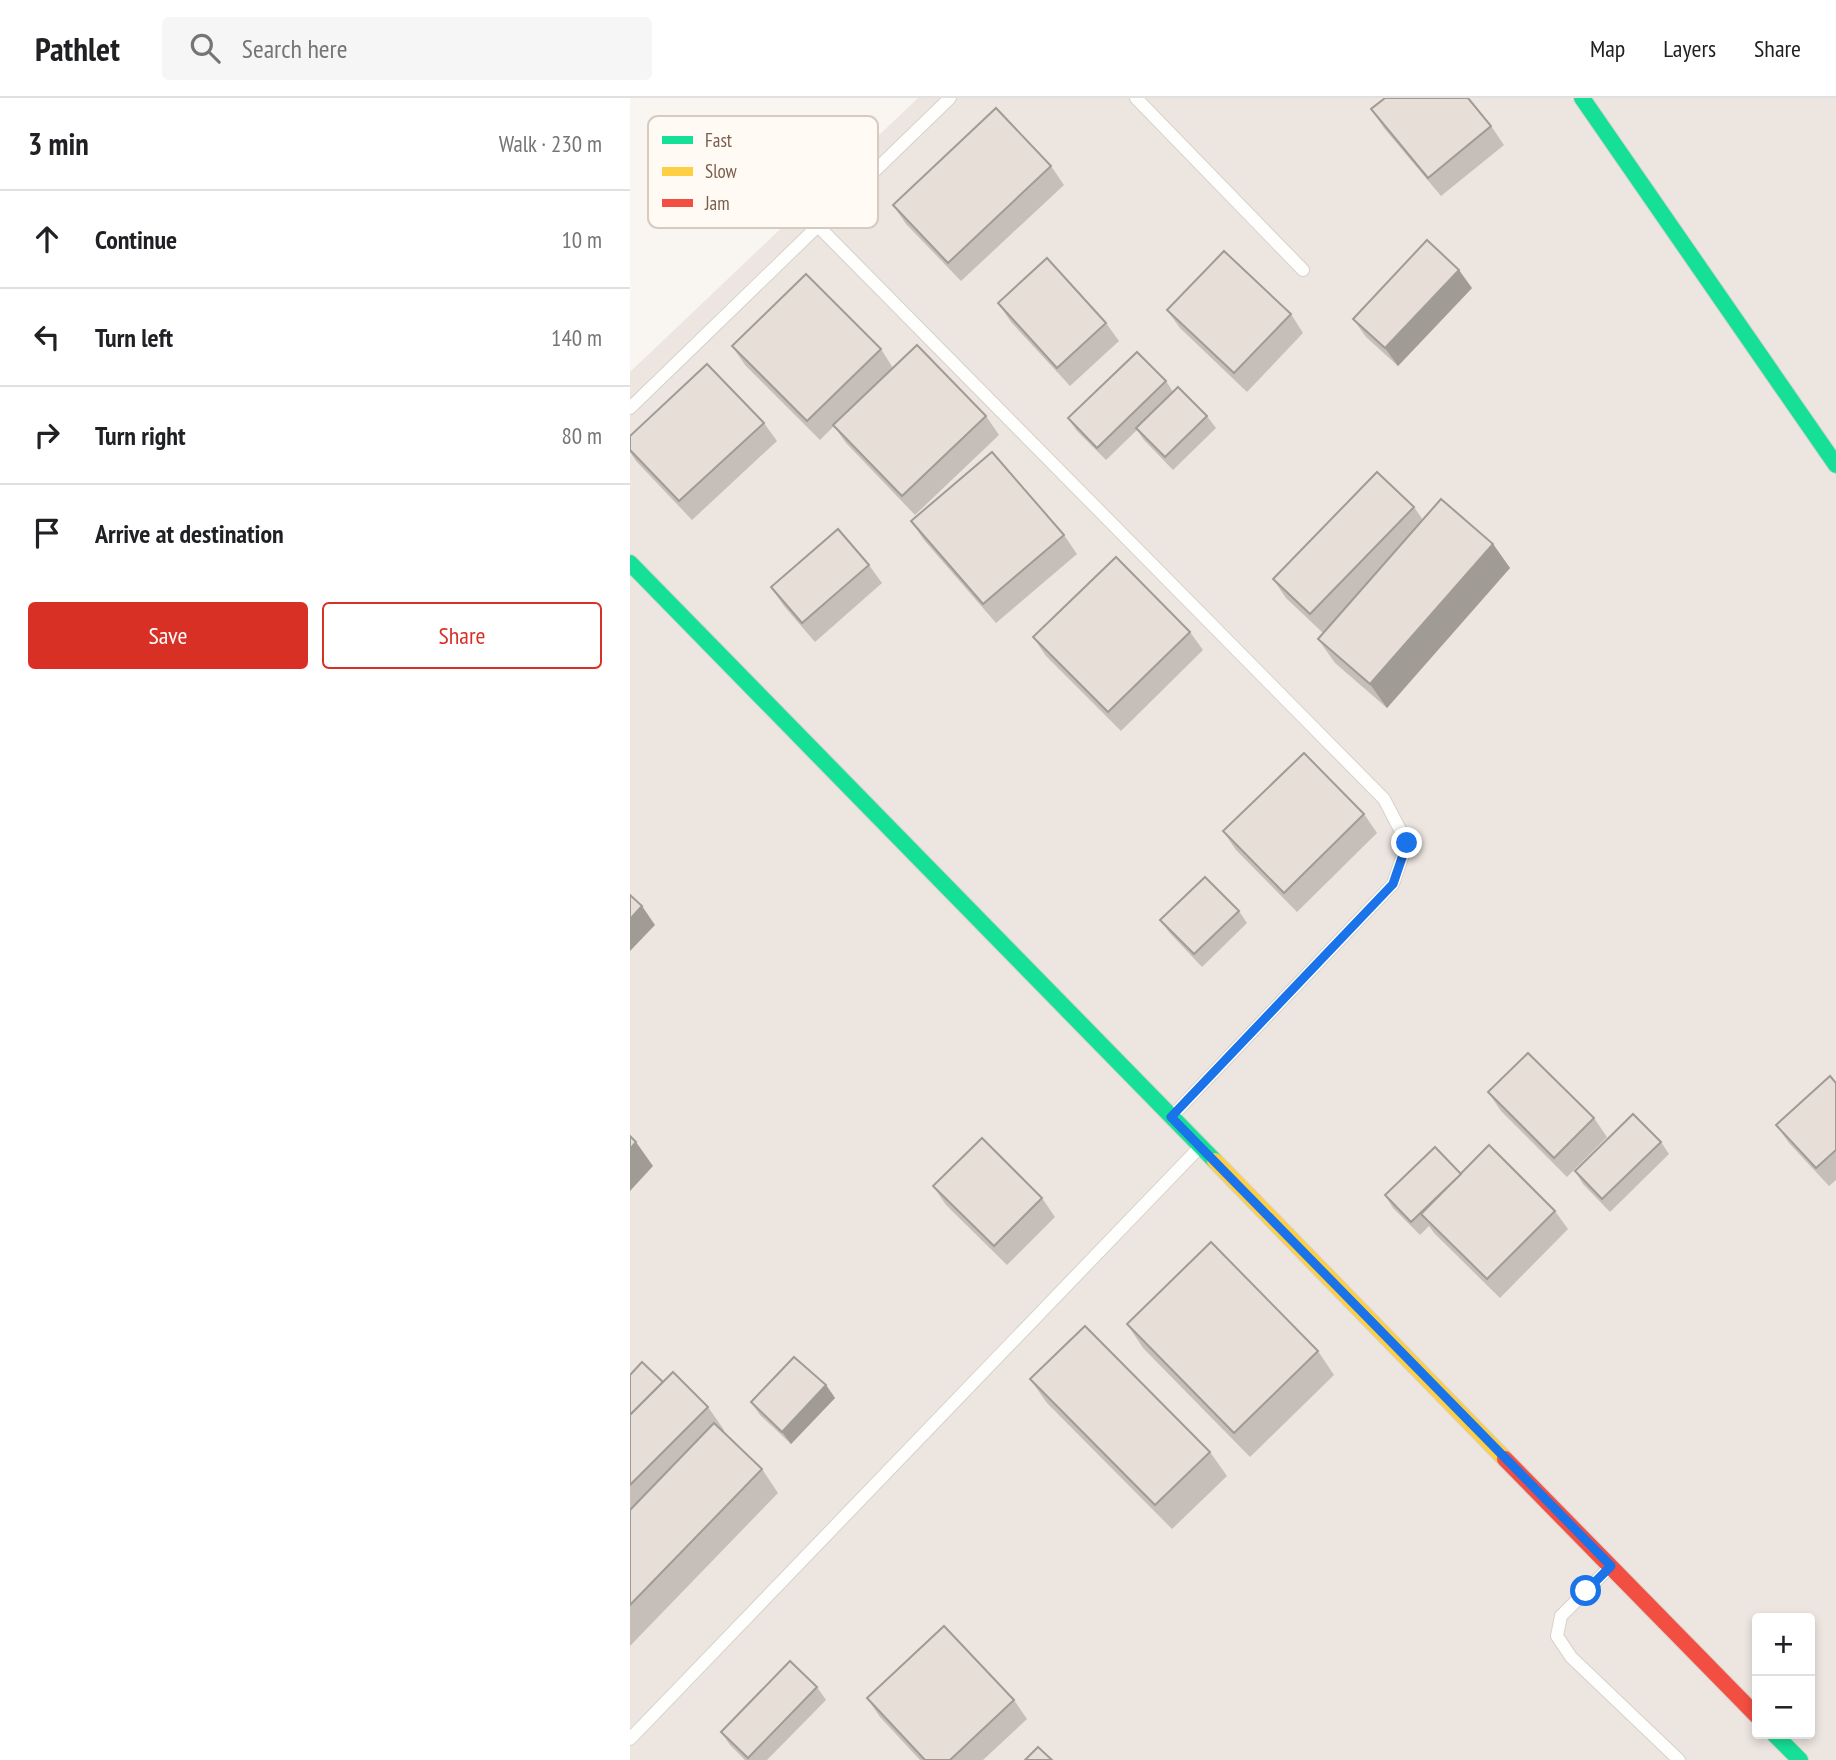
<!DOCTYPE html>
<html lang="en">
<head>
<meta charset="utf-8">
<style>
	body { margin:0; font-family:"PT Sans Narrow",sans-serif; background:#f6f6f6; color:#202124 }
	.controls { position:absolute; right:21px; bottom:21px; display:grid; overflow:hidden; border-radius:7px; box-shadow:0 4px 10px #0003 }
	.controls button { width:63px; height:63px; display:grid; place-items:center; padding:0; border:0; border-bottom:2px solid #e0e0e0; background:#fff; color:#202124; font:35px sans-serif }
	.stop { position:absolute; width:21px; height:21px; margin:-16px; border:5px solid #1a73e8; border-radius:50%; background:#fff }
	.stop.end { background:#1a73e8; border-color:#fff; box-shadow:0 2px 7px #0008 }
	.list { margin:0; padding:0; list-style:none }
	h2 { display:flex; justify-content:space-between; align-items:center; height:91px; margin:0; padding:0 28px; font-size:30px }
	h2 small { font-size:23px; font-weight:400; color:#757577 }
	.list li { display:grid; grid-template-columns:46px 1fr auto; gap:21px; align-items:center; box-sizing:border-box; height:98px; padding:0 28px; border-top:2px solid #e0e0e0 }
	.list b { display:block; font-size:26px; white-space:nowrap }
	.list em { font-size:23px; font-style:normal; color:#757577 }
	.actions { display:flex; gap:14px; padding:21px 28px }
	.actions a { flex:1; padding:16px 0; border:2px solid #d93025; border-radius:7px; text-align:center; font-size:24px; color:#d93025 }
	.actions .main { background:#d93025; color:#fff }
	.icon { flex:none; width:38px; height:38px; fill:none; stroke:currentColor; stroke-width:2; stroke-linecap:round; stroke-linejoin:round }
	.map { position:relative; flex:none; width:1206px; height:1662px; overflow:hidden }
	header { display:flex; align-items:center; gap:42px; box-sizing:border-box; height:98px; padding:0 35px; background:#fff; border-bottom:2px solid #e0e0e0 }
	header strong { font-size:33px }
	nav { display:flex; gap:38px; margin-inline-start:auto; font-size:24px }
	.search { width:490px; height:63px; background:#f6f6f6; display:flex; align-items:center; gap:18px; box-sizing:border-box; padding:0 24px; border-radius:7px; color:#757577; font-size:26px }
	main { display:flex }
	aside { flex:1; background:#fff }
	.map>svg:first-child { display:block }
	.industrial { fill:#ede5e0; fill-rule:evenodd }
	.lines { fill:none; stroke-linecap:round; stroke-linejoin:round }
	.lane-casing { stroke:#d7d1cb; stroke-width:14 }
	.fast-casing { stroke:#d9d2cb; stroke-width:18 }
	.slow-casing { stroke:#d9d2cb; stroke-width:18 }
	.jam-casing { stroke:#d9d2cb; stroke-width:18 }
	.lane { stroke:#fefefd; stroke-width:12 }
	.fast { stroke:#16e098; stroke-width:16 }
	.slow { stroke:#ffcf43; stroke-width:16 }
	.jam { stroke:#f24e42; stroke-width:16 }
	.wall { fill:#c6bfb9 }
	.shaded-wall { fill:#a19b96 }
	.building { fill:#e6ded7; stroke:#a19b96; stroke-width:2 }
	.route { stroke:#1a73e8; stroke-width:9 }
	.key { fill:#fffaf3; stroke:#d7cbc1; stroke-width:2 }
	.key-label { font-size:19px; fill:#7a5c4d }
</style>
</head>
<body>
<header>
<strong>Pathlet</strong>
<div class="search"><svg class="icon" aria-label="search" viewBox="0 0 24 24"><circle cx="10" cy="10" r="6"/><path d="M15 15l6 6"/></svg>Search here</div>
<nav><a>Map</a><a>Layers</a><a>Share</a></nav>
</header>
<main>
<aside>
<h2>3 min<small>Walk · 230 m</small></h2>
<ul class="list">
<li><svg class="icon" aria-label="ahead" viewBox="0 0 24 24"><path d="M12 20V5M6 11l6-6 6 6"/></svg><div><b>Continue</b></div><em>10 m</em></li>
<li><svg class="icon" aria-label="left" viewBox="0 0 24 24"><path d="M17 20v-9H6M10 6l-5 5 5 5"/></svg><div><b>Turn left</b></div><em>140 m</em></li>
<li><svg class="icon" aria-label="right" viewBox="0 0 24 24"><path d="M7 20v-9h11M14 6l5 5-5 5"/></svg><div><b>Turn right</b></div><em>80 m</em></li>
<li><svg class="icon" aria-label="arrive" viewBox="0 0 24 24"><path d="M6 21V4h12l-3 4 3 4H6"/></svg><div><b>Arrive at destination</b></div></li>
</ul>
<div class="actions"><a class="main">Save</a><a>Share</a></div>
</aside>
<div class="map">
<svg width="1206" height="1662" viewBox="0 0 1206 1662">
	<rect width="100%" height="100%" fill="#f9f5f0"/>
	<path class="industrial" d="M288 0H1206V1662H0V274ZM1127 1520H1180V1636H1127Z"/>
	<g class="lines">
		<g class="lane-casing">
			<g id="lane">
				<path d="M506 0 673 172"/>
				<path d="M188 128 754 701 777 745 763 786 543 1017"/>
				<path d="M0 310 320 0"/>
				<path d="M978 1471 931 1518 927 1538 941 1559 1049 1662"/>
				<path d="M0 1641 568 1051"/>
			</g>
		</g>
		<g class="fast-casing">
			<g id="fast">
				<path d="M952 0 1206 367"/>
				<path d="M0 465 585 1063"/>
				<path d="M1144 1636 1170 1662"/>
			</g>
		</g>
		<g class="slow-casing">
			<path id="slow" d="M585 1063 875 1361"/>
		</g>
		<g class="jam-casing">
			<path id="jam" d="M875 1361 1127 1618"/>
		</g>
		<use href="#lane" class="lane"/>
		<use href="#fast" class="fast"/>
		<use href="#slow" class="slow"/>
		<use href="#jam" class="jam"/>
	</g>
	<g class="wall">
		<path d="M741 11 861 28 874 47 811 98 754 30Z"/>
		<path d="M421 68 434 87 331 183 276 126 263 107Z"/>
		<path d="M842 190 768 268 736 239 723 221Z"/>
		<path d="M368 205 476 225 489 243 440 288 381 224Z"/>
		<path d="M537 212 661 216 673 235 617 294 550 230Z"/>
		<path d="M102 248 251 251 263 270 356 318 369 337 285 417 216 345 204 328 190 342 115 267Z"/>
		<path d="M536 283 543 294 577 318 586 330 543 372 514 342 507 332 476 362 447 333 438 320Z"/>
		<path d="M134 325 147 343 62 422 6 363 0 354V338Z"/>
		<path d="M784 409 793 422 863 446 880 470 757 610 705 565 688 541 693 535 656 500 643 481Z"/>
		<path d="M281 423 434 437 447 456 366 525 294 442Z"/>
		<path d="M239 467 252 485 185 544 154 508 141 489Z"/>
		<path d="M560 534 573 552 491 633 416 558 403 539Z"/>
		<path d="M734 716 747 735 667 814 606 752 593 733Z"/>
		<path d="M609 813 617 825 572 869 539 834 530 822Z"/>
		<path d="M1206 985V1082L1199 1088 1159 1045 1146 1027Z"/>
		<path d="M858 994 964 1020 977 1039 937 1079 871 1013Z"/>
		<path d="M1031 1044 1039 1056 980 1114 953 1086 945 1073Z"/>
		<path d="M831 1076 925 1113 938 1131 870 1200 804 1135 799 1128 790 1137 763 1110 755 1097Z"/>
		<path d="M303 1088 412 1100 425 1119 377 1167 316 1107Z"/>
		<path d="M497 1226 688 1253 704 1277 620 1359 513 1250Z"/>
		<path d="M0 1277 33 1284 78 1309 94 1332 93 1334 132 1371 148 1395 0 1548Z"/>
		<path d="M400 1281 580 1354 597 1378 542 1431 417 1305Z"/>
		<path d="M196 1287 205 1300 161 1346 130 1317 121 1304Z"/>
		<path d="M187 1589 196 1602 137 1662H115L100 1647 91 1634Z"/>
		<path d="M237 1600 384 1602 397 1621 353 1662H290L250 1619Z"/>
	</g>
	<g class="shaded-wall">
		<path d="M829 172 842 190 768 268 755 250Z"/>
		<path d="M863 446 880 470 757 610 740 586Z"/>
		<path d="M12 808 25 827 0 853V821Z"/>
		<path d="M6 1044 23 1068 0 1093V1051Z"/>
		<path d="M196 1287 205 1300 161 1346 152 1334Z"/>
	</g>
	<g class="building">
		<path d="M755 0H838L861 28 798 80 741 11Z"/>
		<path d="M366 10 421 68 318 165 263 107Z"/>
		<path d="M797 142 829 172 755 250 723 221Z"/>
		<path d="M594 153 661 216 604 275 537 212Z"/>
		<path d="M417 160 476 225 427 270 368 205Z"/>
		<path d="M176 176 251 251 177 323 102 248Z"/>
		<path d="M287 247 356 318 272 398 203 327Z"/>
		<path d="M507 254 536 283 467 350 438 320Z"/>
		<path d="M77 266 134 325 49 403 0 352V338Z"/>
		<path d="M548 289 577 318 535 359 506 330Z"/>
		<path d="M362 354 434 437 353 506 281 423Z"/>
		<path d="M747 374 784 409 680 516 643 481Z"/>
		<path d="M811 401 863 446 740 586 688 541Z"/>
		<path d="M208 431 239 467 172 525 141 489Z"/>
		<path d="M486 459 560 534 478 614 403 539Z"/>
		<path d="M674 655 734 716 654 795 593 733Z"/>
		<path d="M575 779 609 813 564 856 530 822Z"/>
		<path d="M0 797 12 808 0 821Z"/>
		<path d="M898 955 964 1020 924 1060 858 994Z"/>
		<path d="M1200 978 1206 985V1052L1186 1070 1146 1027Z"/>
		<path d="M1003 1016 1031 1044 972 1101 945 1073Z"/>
		<path d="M0 1038 6 1044 0 1051Z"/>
		<path d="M352 1040 412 1100 364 1148 303 1088Z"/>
		<path d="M859 1047 925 1113 857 1181 791 1116Z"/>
		<path d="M805 1049 831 1076 781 1124 755 1097Z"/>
		<path d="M581 1144 688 1253 604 1335 497 1226Z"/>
		<path d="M455 1228 580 1354 525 1407 400 1281Z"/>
		<path d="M164 1259 196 1287 152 1334 121 1304Z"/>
		<path d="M12 1264 33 1284 0 1317V1277Z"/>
		<path d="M43 1274 78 1309 0 1387V1317Z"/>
		<path d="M84 1325 132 1371 0 1507V1412Z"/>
		<path d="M314 1528 384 1602 320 1662H295L237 1600Z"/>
		<path d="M160 1563 187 1589 118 1660 91 1634Z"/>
		<path d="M408 1649 422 1662H395Z"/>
	</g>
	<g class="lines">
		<path class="route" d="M777 745 763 786 541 1019 981 1468 956 1493"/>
	</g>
	<rect x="18" y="18" width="230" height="112" rx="10" class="key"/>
	<rect x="32" y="38" width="31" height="8" fill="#16e098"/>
	<rect x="32" y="69" width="31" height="9" fill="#ffcf43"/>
	<rect x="32" y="101" width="31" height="8" fill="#f24e42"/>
	<g class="key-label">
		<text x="75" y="49">Fast</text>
		<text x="75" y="80">Slow</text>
		<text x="75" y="112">Jam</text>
	</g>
</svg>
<div class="controls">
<button>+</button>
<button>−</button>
</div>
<div class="stop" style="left:956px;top:1493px"></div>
<div class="stop end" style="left:777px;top:745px"></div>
</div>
</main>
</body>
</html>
